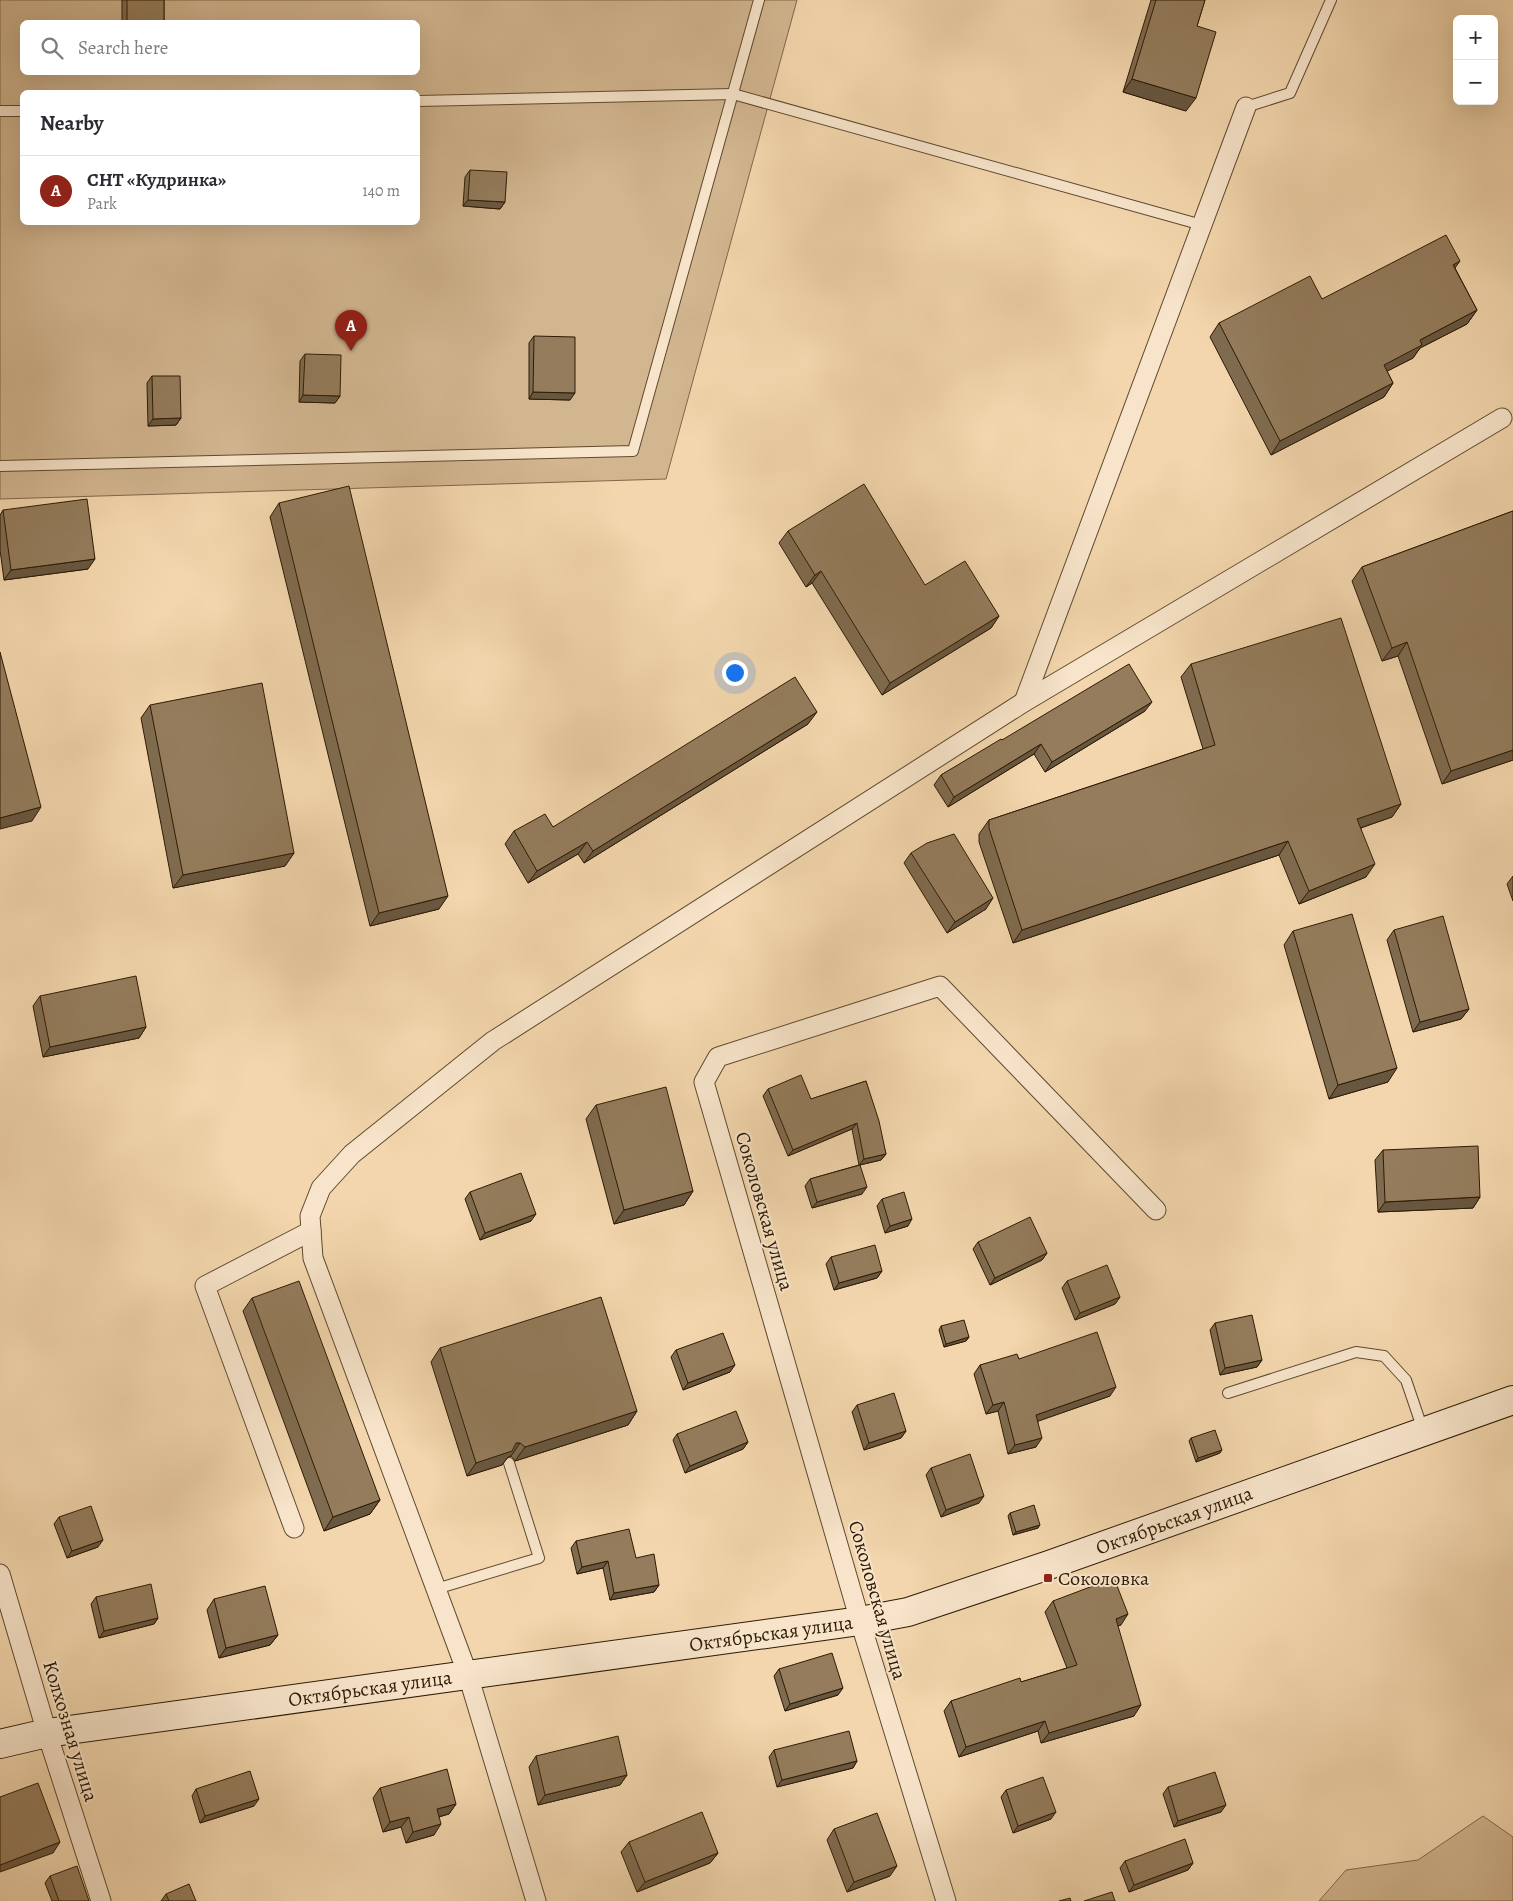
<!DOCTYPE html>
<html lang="en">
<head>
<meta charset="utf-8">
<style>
	body { margin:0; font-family:Alegreya,serif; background:#f7f7f7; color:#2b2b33 }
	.controls { position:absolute; right:15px; top:15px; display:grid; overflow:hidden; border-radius:8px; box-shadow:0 5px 20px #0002 }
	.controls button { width:45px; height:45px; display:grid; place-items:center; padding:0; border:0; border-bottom:1px solid #e1e1e2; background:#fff; color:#2b2b33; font:25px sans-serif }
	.you { position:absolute; left:734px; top:672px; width:18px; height:18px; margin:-12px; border:4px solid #fff; border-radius:50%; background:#1a73e8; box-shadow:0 0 0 8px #1a73e833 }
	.badge { display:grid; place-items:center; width:32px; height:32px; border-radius:50%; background:#8f2418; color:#fff; font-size:16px; font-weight:700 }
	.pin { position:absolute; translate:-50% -41px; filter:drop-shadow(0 1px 2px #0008) }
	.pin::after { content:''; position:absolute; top:26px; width:18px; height:15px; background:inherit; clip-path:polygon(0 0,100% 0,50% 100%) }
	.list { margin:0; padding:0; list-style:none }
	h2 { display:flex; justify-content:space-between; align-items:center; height:65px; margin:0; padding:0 20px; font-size:21px }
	h2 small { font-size:16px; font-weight:400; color:#7c7c81 }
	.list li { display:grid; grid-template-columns:32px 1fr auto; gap:15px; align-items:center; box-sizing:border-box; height:70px; padding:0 20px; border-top:1px solid #e1e1e2 }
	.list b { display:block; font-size:19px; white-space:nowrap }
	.list p { margin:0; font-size:16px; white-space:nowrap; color:#7c7c81 }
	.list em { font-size:16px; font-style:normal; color:#7c7c81 }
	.icon { flex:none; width:28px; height:28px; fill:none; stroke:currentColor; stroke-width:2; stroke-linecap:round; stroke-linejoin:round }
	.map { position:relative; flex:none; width:1513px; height:1901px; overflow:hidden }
	.search { position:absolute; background:#fff; box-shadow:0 5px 20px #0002; left:20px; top:20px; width:400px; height:55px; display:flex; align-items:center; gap:12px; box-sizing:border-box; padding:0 18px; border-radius:8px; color:#7c7c81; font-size:19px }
	.panel { position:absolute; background:#fff; box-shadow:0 5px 20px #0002; left:20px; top:90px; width:400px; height:135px; border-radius:8px }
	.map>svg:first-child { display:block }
	.green { fill:#d2b690; stroke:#80684a; fill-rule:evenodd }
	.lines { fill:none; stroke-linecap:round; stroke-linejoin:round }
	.lane-casing { stroke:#5f4a2e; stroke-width:12 }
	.street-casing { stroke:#5f4a2e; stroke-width:21 }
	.secondary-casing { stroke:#2e1b04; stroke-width:30 }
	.lane { stroke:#f7e4ca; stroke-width:10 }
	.street { stroke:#f7e4ca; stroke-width:19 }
	.secondary { stroke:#f7e4ca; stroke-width:28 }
	.wall { fill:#7f6b4f; stroke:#2e1b04 }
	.shaded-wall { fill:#685740; stroke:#2e1b04 }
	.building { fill:#947c5c; stroke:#2e1b04 }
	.poi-dot { fill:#8f2418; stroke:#f7e4ca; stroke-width:2 }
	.labels { text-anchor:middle; stroke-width:4; stroke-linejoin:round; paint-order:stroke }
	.street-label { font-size:20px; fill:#2e1b04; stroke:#f7e4ca }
	.poi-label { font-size:20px; fill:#2e1b04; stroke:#f7e4ca; text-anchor:start }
</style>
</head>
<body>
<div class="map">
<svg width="1513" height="1901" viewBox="0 0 1513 1901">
	<rect width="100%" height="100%" fill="#f3d6ad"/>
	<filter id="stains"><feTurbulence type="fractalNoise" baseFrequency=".004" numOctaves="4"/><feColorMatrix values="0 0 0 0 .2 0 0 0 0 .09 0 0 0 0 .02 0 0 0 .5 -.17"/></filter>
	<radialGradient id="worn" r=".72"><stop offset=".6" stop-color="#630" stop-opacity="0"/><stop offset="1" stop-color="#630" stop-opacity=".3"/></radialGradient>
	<g class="green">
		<path d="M0 0H797L666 479 0 499ZM22 22H418V72H22ZM22 92H418V222H22Z"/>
		<path d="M1483 1816 1513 1837V1901H1319L1346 1870 1418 1860Z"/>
	</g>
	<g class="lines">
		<g class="lane-casing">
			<g id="lane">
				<path d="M418 101 733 94 1202 225"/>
				<path d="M1246 107 1290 93 1331 0"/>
				<path d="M0 111H22"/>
				<path d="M0 466 633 451 759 0"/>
				<path d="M1228 1393 1356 1352 1384 1356 1406 1380 1423 1430"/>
				<path d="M436 1589 539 1558 509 1463"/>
			</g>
		</g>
		<g class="street-casing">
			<g id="street">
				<path d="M1024 702 1246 107"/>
				<path d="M294 1528 205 1286 311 1231"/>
				<path d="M0 1574 47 1733 101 1901"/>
				<path d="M536 1901 468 1675 313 1258 310 1216 321 1188 352 1154 493 1041 1024 702 1502 418"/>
				<path d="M946 1901 860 1621 704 1082 718 1057 940 986 1156 1210"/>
			</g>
		</g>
		<g class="secondary-casing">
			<path id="secondary" d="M0 1744 47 1733 860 1621 908 1612 1049 1565 1513 1400"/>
		</g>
		<use href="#lane" class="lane"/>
		<use href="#street" class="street"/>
		<use href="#secondary" class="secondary"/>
	</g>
	<g class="wall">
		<rect x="122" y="0" width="42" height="22"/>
		<path d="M1151 0H1205L1197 26 1186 111 1123 92Z"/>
		<path d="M470 170 505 202 500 209 463 206 465 177Z"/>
		<path d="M1455 268 1477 310 1467 324 1420 348 1413 358 1387 371 1393 383 1384 397 1271 455 1210 337 1219 323Z"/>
		<path d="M534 336 570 400 529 399V343Z"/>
		<path d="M305 354 340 396 335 403 299 402 300 361Z"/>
		<path d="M152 376 181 418 176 425 148 426 147 383Z"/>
		<path d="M279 503 439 909 370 926 270 517Z"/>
		<path d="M3 510 88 569 4 580 0 550V515Z"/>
		<path d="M1513 511V760L1442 784 1398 656 1382 661 1352 581 1362 567Z"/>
		<path d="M788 531 925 585 999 616 991 628 882 695 812 583 806 587 779 543Z"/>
		<path d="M1191 664 1401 804 1392 817 1361 828 1366 877 1299 904 1279 855 1013 943 979 842V834L989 820 1203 749 1181 677Z"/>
		<path d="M150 705 294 853 285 866 173 888 141 718Z"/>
		<path d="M1145 711 1045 772 1034 754 948 807 934 785 941 775 1002 740Z"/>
		<path d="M808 724 584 863 578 854 528 883 505 844 514 831 553 827Z"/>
		<path d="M911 853 986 909 947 933 904 863Z"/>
		<path d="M1513 876V901L1507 884Z"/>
		<path d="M1394 930 1469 1009 1461 1019 1413 1032 1387 940Z"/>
		<path d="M1293 931 1388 1082 1329 1099 1284 945Z"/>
		<path d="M40 996 146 1027 139 1038 43 1057 33 1006Z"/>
		<path d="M866 1081 886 1154 881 1160 860 1165 862 1194 812 1208 805 1186 810 1179 859 1165 852 1129 788 1156 763 1096 768 1089 811 1099Z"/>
		<path d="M596 1105 693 1191 684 1205 614 1224 586 1119Z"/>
		<path d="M1383 1150 1480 1197 1473 1208 1378 1212 1375 1160Z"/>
		<path d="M470 1192 531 1221 480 1240 465 1199Z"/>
		<path d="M882 1199 908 1226 885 1233 877 1206Z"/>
		<path d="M978 1242 1047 1253 1042 1260 990 1285 973 1249Z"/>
		<path d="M831 1257 882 1271 877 1278 834 1290 826 1264Z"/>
		<path d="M1067 1281 1120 1297 1115 1304 1075 1320 1062 1288Z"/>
		<path d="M252 1298 380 1500 370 1514 324 1531 243 1311Z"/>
		<path d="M1215 1323 1262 1360 1257 1367 1220 1375 1210 1330Z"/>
		<path d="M941 1326 969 1337 966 1341 944 1347 939 1330Z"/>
		<path d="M440 1348 637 1411 628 1425 515 1461 511 1456 508 1457 502 1465 467 1476 431 1362Z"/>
		<path d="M676 1350 730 1372 683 1390 671 1357Z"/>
		<path d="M1019 1359 1110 1396 1038 1421 1036 1447 1008 1454 998 1411 986 1414 974 1374 980 1365Z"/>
		<path d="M857 1405 906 1431 901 1438 864 1450 852 1412Z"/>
		<path d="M677 1434 748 1442 743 1449 685 1473 673 1440Z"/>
		<path d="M1191 1438 1220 1453 1196 1462 1189 1441Z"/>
		<path d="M931 1468 979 1503 941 1517 926 1475Z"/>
		<path d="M1010 1513 1038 1528 1013 1535 1008 1516Z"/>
		<path d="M59 1517 98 1547 67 1558 54 1524Z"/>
		<path d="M576 1541 636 1558 659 1585 654 1592 610 1600 603 1568 577 1574 571 1548Z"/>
		<path d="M96 1597 158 1618 154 1624 99 1638 91 1604Z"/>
		<path d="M214 1599 278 1635 270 1645 219 1658 207 1610Z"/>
		<path d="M1053 1601 1121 1625 1118 1626 1134 1716 1041 1743 1038 1731 959 1757 944 1711 951 1701 1021 1682 1067 1668 1045 1612Z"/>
		<path d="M779 1669 838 1695 785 1711 774 1676Z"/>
		<path d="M774 1750 857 1761 853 1768 777 1787 769 1757Z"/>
		<path d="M536 1756 627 1775 620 1785 538 1805 529 1767Z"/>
		<path d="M1168 1787 1221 1812 1174 1827 1163 1794Z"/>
		<path d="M380 1788 456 1804 449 1814 439 1817 434 1835 406 1843 401 1827 383 1832 373 1798Z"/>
		<path d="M196 1789 254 1806 200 1823 192 1796Z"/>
		<path d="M1006 1790 1051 1819 1013 1833 1001 1797Z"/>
		<path d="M834 1829 890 1876 847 1892 827 1840Z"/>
		<path d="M629 1842 718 1853 710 1863 637 1892 621 1852Z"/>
		<path d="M1125 1861 1193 1863 1188 1870 1129 1892 1120 1868Z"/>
		<path d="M50 1876 89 1901H52L45 1883Z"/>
		<path d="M166 1894 196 1901H161Z"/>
	</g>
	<g class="shaded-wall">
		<path d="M1132 79 1196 98 1186 111 1123 92Z"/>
		<path d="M468 200 505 202 500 209 463 206Z"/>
		<path d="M1460 261 1450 275 1453 265Z"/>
		<path d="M1477 310 1467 324 1420 348 1413 358 1374 378 1384 365 1420 340Z"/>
		<path d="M1393 383 1384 397 1271 455 1280 441Z"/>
		<path d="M533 392 575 393 570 400 529 399Z"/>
		<path d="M303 395 340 396 335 403 299 402Z"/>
		<path d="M181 418 176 425 148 426 153 419Z"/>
		<path d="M95 559 88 569 4 580 11 570Z"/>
		<path d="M821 571 812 583 806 587 815 575Z"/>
		<path d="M999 616 991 628 882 695 890 683Z"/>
		<path d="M1407 642 1398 656 1382 661 1392 648Z"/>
		<path d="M1152 702 1145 711 1045 772 1052 762Z"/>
		<path d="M817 712 808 724 584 863 593 851Z"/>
		<path d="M1041 744 1034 754 948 807 954 797Z"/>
		<path d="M1513 750V760L1442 784 1451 771Z"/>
		<path d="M1401 804 1392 817 1348 832 1357 819Z"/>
		<path d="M41 807 32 821 0 829V818Z"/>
		<path d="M1288 841 1279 855 1013 943 1022 930Z"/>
		<path d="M587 842 578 854 528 883 537 871Z"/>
		<path d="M294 853 285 866 173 888 183 875Z"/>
		<path d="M1375 864 1366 877 1299 904 1309 891Z"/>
		<path d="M448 896 439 909 370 926 379 913Z"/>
		<path d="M993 898 986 909 947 933 955 922Z"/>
		<path d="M1469 1009 1461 1019 1413 1032 1420 1022Z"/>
		<path d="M146 1027 139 1038 43 1057 50 1047Z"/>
		<path d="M1397 1068 1388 1082 1329 1099 1338 1085Z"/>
		<path d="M857 1123 852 1129 788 1156 793 1150Z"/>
		<path d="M886 1154 881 1160 859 1165 864 1159Z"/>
		<path d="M867 1187 862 1194 812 1208 817 1202Z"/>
		<path d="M693 1191 684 1205 614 1224 624 1210Z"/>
		<path d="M1480 1197 1473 1208 1378 1212 1385 1202Z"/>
		<path d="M536 1214 531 1221 480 1240 485 1233Z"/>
		<path d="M912 1219 908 1226 885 1233 890 1226Z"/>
		<path d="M1047 1253 1042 1260 990 1285 995 1278Z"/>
		<path d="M882 1271 877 1278 834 1290 839 1283Z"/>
		<path d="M1120 1297 1115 1304 1075 1320 1080 1313Z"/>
		<path d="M969 1337 966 1341 944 1347 946 1344Z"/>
		<path d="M1262 1360 1257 1367 1220 1375 1225 1368Z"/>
		<path d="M735 1365 730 1372 683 1390 688 1383Z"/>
		<path d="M1116 1387 1110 1396 1030 1424 1036 1415Z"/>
		<path d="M1004 1402 998 1411 986 1414 993 1405Z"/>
		<path d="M637 1411 628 1425 515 1461 525 1447Z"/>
		<path d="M906 1431 901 1438 864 1450 869 1443Z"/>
		<path d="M1042 1438 1036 1447 1008 1454 1015 1445Z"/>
		<path d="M748 1442 743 1449 685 1473 690 1466Z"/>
		<path d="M516 1443H520L511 1456 508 1457 502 1465 467 1476 476 1463Z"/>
		<path d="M1222 1450 1220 1453 1196 1462 1198 1458Z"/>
		<path d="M984 1496 979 1503 941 1517 946 1510Z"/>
		<path d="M380 1500 370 1514 324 1531 333 1517Z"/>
		<path d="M1040 1525 1038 1528 1013 1535 1016 1532Z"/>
		<path d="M103 1540 98 1547 67 1558 72 1551Z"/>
		<path d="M608 1561 603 1568 577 1574 582 1567Z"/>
		<path d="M659 1585 654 1592 610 1600 614 1593Z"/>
		<path d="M1128 1614 1121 1625 1108 1629 1116 1619Z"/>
		<path d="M158 1618 154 1624 99 1638 104 1631Z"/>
		<path d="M278 1635 270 1645 219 1658 226 1648Z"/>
		<path d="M843 1688 838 1695 785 1711 790 1704Z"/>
		<path d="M1141 1705 1134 1716 1041 1743 1049 1733Z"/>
		<path d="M1045 1721 1038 1731 959 1757 966 1747Z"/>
		<path d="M857 1761 853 1768 777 1787 782 1780Z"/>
		<path d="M627 1775 620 1785 538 1805 545 1795Z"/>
		<path d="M259 1799 254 1806 200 1823 205 1816Z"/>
		<path d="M456 1804 449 1814 429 1819 437 1809Z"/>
		<path d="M1226 1805 1221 1812 1174 1827 1178 1821Z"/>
		<path d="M1056 1812 1051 1819 1013 1833 1018 1826Z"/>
		<path d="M409 1817 401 1827 383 1832 390 1822Z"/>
		<path d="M441 1824 434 1835 406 1843 413 1832Z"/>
		<path d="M60 1842 53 1853 0 1872V1865Z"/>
		<path d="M718 1853 710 1863 637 1892 645 1882Z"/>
		<path d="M1193 1863 1188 1870 1129 1892 1134 1885Z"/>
		<path d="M897 1866 890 1876 847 1892 854 1882Z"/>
	</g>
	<g class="building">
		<rect x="127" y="0" width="37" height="22"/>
		<path d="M1156 0H1205L1197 26 1216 32 1196 98 1132 79Z"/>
		<path d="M470 170 507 172 505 202 468 200Z"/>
		<path d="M1446 235 1460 261 1453 265 1477 310 1420 340 1422 345 1384 365 1393 383 1280 441 1219 323 1310 276 1322 299Z"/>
		<path d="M534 336 575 337V393L533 392Z"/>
		<path d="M305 354 341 355 340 396 303 395Z"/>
		<path d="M152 376H180L181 418 153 419Z"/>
		<path d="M864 484 925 585 965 561 999 616 890 683 821 571 815 575 788 531Z"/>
		<path d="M349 486 448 896 379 913 279 503Z"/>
		<path d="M87 499 95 559 11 570 3 510Z"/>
		<path d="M1513 511V750L1451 771 1407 642 1392 648 1362 567Z"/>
		<path d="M1341 618 1401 804 1357 819 1375 864 1309 891 1288 841 1022 930 989 828V820L1215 745 1191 664Z"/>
		<path d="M0 652 41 807 0 818Z"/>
		<path d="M1129 664 1152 702 1052 762 1041 744 954 797 941 775 1001 739 1002 740Z"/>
		<path d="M795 677 817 712 593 851 587 842 537 871 514 831 545 814 553 827Z"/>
		<path d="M262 683 294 853 183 875 150 705Z"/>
		<path d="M954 834 993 898 955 922 911 853 927 843Z"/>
		<path d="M1352 914 1397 1068 1338 1085 1293 931Z"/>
		<path d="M1443 916 1469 1009 1420 1022 1394 930Z"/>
		<path d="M136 976 146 1027 50 1047 40 996Z"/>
		<path d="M801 1075 811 1099 866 1081 879 1121 886 1154 864 1159 857 1123 793 1150 768 1089Z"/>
		<path d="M666 1087 693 1191 624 1210 596 1105Z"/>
		<path d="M1478 1146 1480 1197 1385 1202 1383 1150Z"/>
		<path d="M860 1165 867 1187 817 1202 810 1179Z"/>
		<path d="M521 1173 536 1214 485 1233 470 1192Z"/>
		<path d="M904 1192 912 1219 890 1226 882 1199Z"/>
		<path d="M1030 1217 1047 1253 995 1278 978 1242Z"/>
		<path d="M875 1245 882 1271 839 1283 831 1257Z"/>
		<path d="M1107 1265 1120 1297 1080 1313 1067 1281Z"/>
		<path d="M299 1281 380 1500 333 1517 252 1298Z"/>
		<path d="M601 1297 637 1411 525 1447 520 1443H516L512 1451 476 1463 440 1348Z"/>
		<path d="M1252 1315 1262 1360 1225 1368 1215 1323Z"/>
		<path d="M964 1320 969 1337 946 1344 941 1326Z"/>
		<path d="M1097 1332 1116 1387 1036 1415 1042 1438 1015 1445 1004 1402 993 1405 980 1365 1017 1354 1019 1359Z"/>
		<path d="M723 1333 735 1365 688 1383 676 1350Z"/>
		<path d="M894 1393 906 1431 869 1443 857 1405Z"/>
		<path d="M736 1411 748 1442 690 1466 677 1434Z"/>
		<path d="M1215 1430 1222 1450 1198 1458 1191 1438Z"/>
		<path d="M970 1454 984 1496 946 1510 931 1468Z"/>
		<path d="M1034 1505 1040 1525 1016 1532 1010 1513Z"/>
		<path d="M91 1506 103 1540 72 1551 59 1517Z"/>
		<path d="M629 1529 636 1558 654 1554 659 1585 614 1593 608 1561 582 1567 576 1541Z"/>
		<path d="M1114 1578 1128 1614 1116 1619 1141 1705 1049 1733 1045 1721 966 1747 951 1701 1020 1678 1021 1682 1077 1665 1053 1601Z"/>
		<path d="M151 1584 158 1618 104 1631 96 1597Z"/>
		<path d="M265 1586 278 1635 226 1648 214 1599Z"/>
		<path d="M832 1653 843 1688 790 1704 779 1669Z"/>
		<path d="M849 1731 857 1761 782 1780 774 1750Z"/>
		<path d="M618 1736 627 1775 545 1795 536 1756Z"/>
		<path d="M447 1769 456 1804 437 1809 441 1824 413 1832 409 1817 390 1822 380 1788Z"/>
		<path d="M250 1771 259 1799 205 1816 196 1789Z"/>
		<path d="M1215 1772 1226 1805 1178 1821 1168 1787Z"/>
		<path d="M1043 1777 1056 1812 1018 1826 1006 1790Z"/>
		<path d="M38 1783 60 1842 0 1865V1797Z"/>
		<path d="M702 1812 718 1853 645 1882 629 1842Z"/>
		<path d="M877 1813 897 1866 854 1882 834 1829Z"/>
		<path d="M1185 1839 1193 1863 1134 1885 1125 1861Z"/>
		<path d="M77 1866 89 1901H59L50 1876Z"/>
		<path d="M189 1884 196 1901H169L166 1894Z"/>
		<path d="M1112 1892 1115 1901H1084Z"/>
		<path d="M1070 1898 1071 1901H1059Z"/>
	</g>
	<rect class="poi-dot" x="1043" y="1573" width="10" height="10" rx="2.5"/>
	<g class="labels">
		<g class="street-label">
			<text transform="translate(765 1211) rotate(74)" y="7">Соколовская улица</text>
			<text transform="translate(1174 1520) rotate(-20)" y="7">Октябрьская улица</text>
			<text transform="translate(878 1600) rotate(74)" y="7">Соколовская улица</text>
			<text transform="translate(771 1633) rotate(-8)" y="7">Октябрьская улица</text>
			<text transform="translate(370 1688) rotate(-8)" y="7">Октябрьская улица</text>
			<text transform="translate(71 1731) rotate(73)" y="7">Колхозная улица</text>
		</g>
		<g class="poi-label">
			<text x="1058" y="1585">Соколовка</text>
		</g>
	</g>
	<rect width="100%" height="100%" filter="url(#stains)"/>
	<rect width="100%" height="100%" fill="url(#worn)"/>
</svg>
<div class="controls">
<button>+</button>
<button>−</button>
</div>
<div class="you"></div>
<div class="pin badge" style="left:351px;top:351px">A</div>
<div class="search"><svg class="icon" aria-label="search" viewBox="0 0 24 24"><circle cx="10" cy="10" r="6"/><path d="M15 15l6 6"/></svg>Search here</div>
<section class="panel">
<h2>Nearby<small></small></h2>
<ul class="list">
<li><span class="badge">A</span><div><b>СНТ «Кудринка»</b><p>Park</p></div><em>140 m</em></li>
</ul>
</section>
</div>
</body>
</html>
